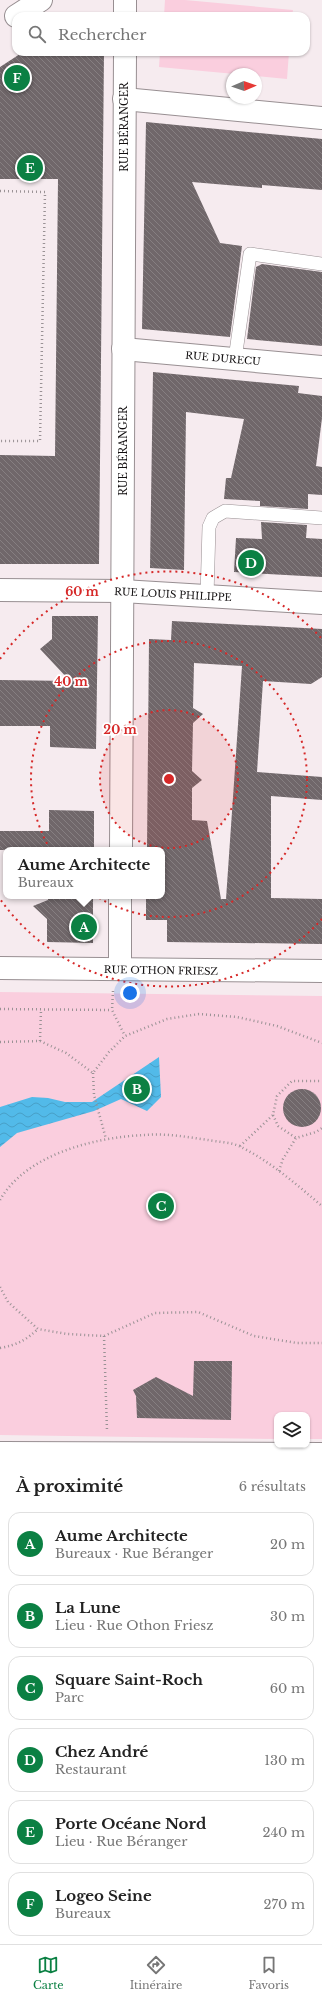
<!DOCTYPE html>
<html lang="fr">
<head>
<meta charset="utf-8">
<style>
	body { margin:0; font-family:"Libre Baskerville",serif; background:#f6f6f6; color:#222 }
	.controls { position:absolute; right:12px; bottom:12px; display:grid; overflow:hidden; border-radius:8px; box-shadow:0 1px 3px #0004 }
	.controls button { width:36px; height:36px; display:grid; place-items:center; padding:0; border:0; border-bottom:1px solid #e0e0e0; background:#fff; color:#222; font:20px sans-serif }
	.compass { position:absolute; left:226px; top:68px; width:36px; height:36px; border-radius:50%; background:#fff; box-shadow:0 1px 3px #0004; rotate:88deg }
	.you { position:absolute; left:130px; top:993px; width:14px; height:14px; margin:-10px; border:3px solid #fff; border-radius:50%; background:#1a73e8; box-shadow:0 0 0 6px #1a73e833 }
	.badge { display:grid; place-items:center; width:26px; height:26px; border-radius:50%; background:#0b8043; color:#fff; font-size:13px; font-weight:700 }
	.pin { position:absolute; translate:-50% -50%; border:2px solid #fff; box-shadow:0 1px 4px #0006 }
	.popup { position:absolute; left:3px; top:847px; width:162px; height:52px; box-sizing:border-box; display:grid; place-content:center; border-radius:8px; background:#fff; filter:drop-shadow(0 1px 3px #0005); font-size:13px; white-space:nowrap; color:#767676 }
	.popup b { font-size:15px; color:#222 }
	.popup::after { content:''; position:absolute; left:50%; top:100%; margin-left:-8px; border:8px solid transparent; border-top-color:#fff }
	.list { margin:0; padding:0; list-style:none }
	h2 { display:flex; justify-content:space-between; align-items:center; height:52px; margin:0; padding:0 16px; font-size:17px }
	h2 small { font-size:13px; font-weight:400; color:#767676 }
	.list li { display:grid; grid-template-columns:26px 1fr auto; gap:12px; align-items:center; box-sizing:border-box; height:64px; margin:0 8px 8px; padding:0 8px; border:1px solid #e0e0e0; border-radius:12px }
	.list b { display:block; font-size:15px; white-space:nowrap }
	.list p { margin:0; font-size:13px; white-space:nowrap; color:#767676 }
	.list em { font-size:13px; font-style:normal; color:#767676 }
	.icon { flex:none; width:22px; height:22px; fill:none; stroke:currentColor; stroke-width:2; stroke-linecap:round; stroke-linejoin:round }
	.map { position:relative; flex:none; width:322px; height:1460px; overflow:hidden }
	.search { position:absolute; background:#fff; box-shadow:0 1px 3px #0004; left:12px; right:12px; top:12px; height:44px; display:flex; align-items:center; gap:10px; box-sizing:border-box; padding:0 14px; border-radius:12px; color:#767676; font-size:15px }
	.sheet { height:484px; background:#fff }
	nav { display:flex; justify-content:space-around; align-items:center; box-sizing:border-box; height:56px; border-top:1px solid #e0e0e0; background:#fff; font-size:11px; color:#767676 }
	nav a { display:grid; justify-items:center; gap:2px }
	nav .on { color:#0b8043 }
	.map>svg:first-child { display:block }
	.park { fill:#facede }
	.water { fill:url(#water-waves) }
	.building { fill:url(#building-back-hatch); fill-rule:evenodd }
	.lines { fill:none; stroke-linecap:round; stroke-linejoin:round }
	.service-casing { stroke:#988f92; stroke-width:14 }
	.minor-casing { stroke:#988f92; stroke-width:24 }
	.primary-casing { stroke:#988f92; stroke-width:24 }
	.path { stroke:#9a9295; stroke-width:2.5; stroke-dasharray:1 3; stroke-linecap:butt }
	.service { stroke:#fff; stroke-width:13 }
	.minor { stroke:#fff; stroke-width:22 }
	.primary { stroke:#fff; stroke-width:22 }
	.ring { fill:none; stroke:#d62828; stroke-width:2; stroke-dasharray:2 4 }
	.labels { text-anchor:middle; stroke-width:3.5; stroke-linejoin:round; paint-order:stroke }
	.street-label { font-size:10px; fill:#131011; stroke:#fff }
	.centre { fill:#d62828; stroke:#fff; stroke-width:2 }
	.ring-label { font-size:12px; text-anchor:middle; font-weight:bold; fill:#d62828; stroke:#fff; stroke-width:3.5; stroke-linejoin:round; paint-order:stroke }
</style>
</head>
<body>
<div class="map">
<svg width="322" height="1460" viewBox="0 0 322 1460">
	<defs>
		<pattern id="water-waves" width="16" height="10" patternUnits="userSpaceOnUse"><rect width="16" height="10" fill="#52bae9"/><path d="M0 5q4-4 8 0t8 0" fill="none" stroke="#479fc7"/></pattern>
		<pattern id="building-back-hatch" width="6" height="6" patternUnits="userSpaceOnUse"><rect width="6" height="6" fill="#70676a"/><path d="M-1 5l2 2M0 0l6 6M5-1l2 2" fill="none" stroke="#867f81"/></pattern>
	</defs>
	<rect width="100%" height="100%" fill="#f6ebef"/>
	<g class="park">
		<path d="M165 0H185L293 10 292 16H164Z"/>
		<path d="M160 52H289L287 79 256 76V74H235L159 67Z"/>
		<path d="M0 992 322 996V1439H307V1415H277V1439L0 1435Z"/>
	</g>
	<path class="water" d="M159 1057 161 1097 147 1111 121 1099 94 1111 17 1133 0 1147V1107L32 1097 48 1098 65 1102H92Z"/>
	<g class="building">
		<path d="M23 52H104L99 564H0V455L55 456 58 179H0V67Z"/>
		<path d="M146 122 322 139V190L262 185V188L192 182 220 243 242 246 230 337 142 329Z"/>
		<path d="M262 264 322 272V346L247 339 256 267Z"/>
		<path d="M153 372 299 386 298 393 322 396V418L316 466 322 467V495L308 494V509L260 506V501L224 499 226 478H231L244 419 186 412 184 570 150 568Z"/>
		<path d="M261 522 307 525 306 538 322 539V577L234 572 236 538 262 539Z"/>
		<path d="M52 616H98L96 749 50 747V726H0V680L70 681 40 649 52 639Z"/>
		<path d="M172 621 322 629V677L311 684 263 681 257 772 322 777V800L271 796V898L322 899V944L167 942V920H146V896H162V850H147L149 639 171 640ZM194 663 242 666 226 899H221L207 821 192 820V788L202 780 192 771 193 723 203 714 193 708Z"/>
		<path d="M49 810 94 811V850H0V831H49Z"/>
		<path d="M48 896H93V943L47 942V919L33 906 48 900Z"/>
		<circle cx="302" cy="1108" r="19"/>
		<path d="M194 1361H232L231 1420 137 1418 136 1396 133 1390 156 1377 193 1396Z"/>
	</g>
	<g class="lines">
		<g class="service-casing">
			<g id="service">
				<path d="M235 359 250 254 322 264"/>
				<path d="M207 596 209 527 213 518 225 511 322 518"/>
			</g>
		</g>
		<g class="minor-casing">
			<g id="minor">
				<path d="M125 16V0"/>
				<path d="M124 99 322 118"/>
				<path d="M123 349 322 367"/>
				<path d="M0 590 122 591 322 603"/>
				<path d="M121 850 125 52"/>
				<path d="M0 968 322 971"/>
				<path d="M120 969V896"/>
				<path d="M0 1453 322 1454"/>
			</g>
		</g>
		<g class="primary-casing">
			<path id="primary" d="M16 16 41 0"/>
		</g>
		<g class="path">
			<path d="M0 191 45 192 40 441H0"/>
			<path d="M113 991 112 1010 125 1036"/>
			<path d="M0 1009 112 1010"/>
			<path d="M40 1041 41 1010"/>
			<path d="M0 1042 40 1041 66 1053 93 1073 109 1052 125 1036 167 1019 199 1014 237 1017 277 1026 322 1043"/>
			<path d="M93 1073 94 1095 106 1139"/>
			<path d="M273 1115 278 1126 296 1138"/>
			<path d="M240 1146 273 1115 277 1096 292 1081H322"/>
			<path d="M279 1171 283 1159 296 1138 316 1132 322 1128"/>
			<path d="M0 1200C26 1154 96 1137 145 1135 166 1133 187 1137 208 1140 218 1142 232 1142 241 1147 271 1162 296 1184 322 1206"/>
			<path d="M0 1287 8 1302 38 1329 67 1334 104 1336 155 1313 198 1312 254 1336 297 1343H322"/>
			<path d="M104 1336 107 1431"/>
			<path d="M0 1348C17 1345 26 1340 38 1329"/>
		</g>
		<use href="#service" class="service"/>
		<use href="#minor" class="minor"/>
		<use href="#primary" class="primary"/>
	</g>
	<circle cx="169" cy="779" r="69" fill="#d62828" fill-opacity=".12"/>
	<g class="ring">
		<circle cx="169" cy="779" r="69"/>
		<circle cx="169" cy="779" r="138"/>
		<path d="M322 919A207 207 0 0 1 0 899M0 659A207 207 0 0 1 322 639"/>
	</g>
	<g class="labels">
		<g class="street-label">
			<text transform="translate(124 127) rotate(-90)" y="4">RUE BÉRANGER</text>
			<text transform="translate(223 358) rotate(5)" y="4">RUE DURECU</text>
			<text transform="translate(123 451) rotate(-90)" y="4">RUE BÉRANGER</text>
			<text transform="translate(173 594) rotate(3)" y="4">RUE LOUIS PHILIPPE</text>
			<text transform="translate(161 970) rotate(1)" y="4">RUE OTHON FRIESZ</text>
		</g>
	</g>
	<circle cx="169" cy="779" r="6" class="centre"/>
	<g class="ring-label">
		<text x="82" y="596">60 m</text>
		<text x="71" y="686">40 m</text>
		<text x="120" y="734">20 m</text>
	</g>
</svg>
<div class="controls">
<button><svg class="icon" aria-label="layers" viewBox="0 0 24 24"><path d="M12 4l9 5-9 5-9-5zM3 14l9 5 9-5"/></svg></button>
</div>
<svg class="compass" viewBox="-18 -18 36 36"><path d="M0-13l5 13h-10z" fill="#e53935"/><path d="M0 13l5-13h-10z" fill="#767676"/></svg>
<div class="you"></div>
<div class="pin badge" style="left:84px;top:927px">A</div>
<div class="popup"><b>Aume Architecte</b>Bureaux</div>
<div class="pin badge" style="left:137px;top:1089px">B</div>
<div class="pin badge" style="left:161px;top:1206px">C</div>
<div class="pin badge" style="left:251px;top:563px">D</div>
<div class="pin badge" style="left:30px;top:168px">E</div>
<div class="pin badge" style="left:17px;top:78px">F</div>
<div class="search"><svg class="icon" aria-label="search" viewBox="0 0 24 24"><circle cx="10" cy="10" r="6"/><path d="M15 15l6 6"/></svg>Rechercher</div>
</div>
<section class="sheet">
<h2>À proximité<small>6 résultats</small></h2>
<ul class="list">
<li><span class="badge">A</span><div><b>Aume Architecte</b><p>Bureaux · Rue Béranger</p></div><em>20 m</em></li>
<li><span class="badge">B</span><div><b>La Lune</b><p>Lieu · Rue Othon Friesz</p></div><em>30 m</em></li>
<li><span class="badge">C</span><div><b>Square Saint-Roch</b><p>Parc</p></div><em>60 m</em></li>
<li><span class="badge">D</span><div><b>Chez André</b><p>Restaurant</p></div><em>130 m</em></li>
<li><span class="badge">E</span><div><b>Porte Océane Nord</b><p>Lieu · Rue Béranger</p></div><em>240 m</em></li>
<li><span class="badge">F</span><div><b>Logeo Seine</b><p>Bureaux</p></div><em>270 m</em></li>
</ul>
</section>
<nav>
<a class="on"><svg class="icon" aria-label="map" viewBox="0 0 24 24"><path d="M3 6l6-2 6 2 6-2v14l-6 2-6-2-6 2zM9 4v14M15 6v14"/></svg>Carte</a>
<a><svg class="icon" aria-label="directions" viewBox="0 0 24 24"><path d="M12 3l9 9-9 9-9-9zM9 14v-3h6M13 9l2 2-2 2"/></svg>Itinéraire</a>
<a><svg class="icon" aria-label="saved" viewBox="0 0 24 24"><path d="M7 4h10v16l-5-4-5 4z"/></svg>Favoris</a>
</nav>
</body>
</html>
